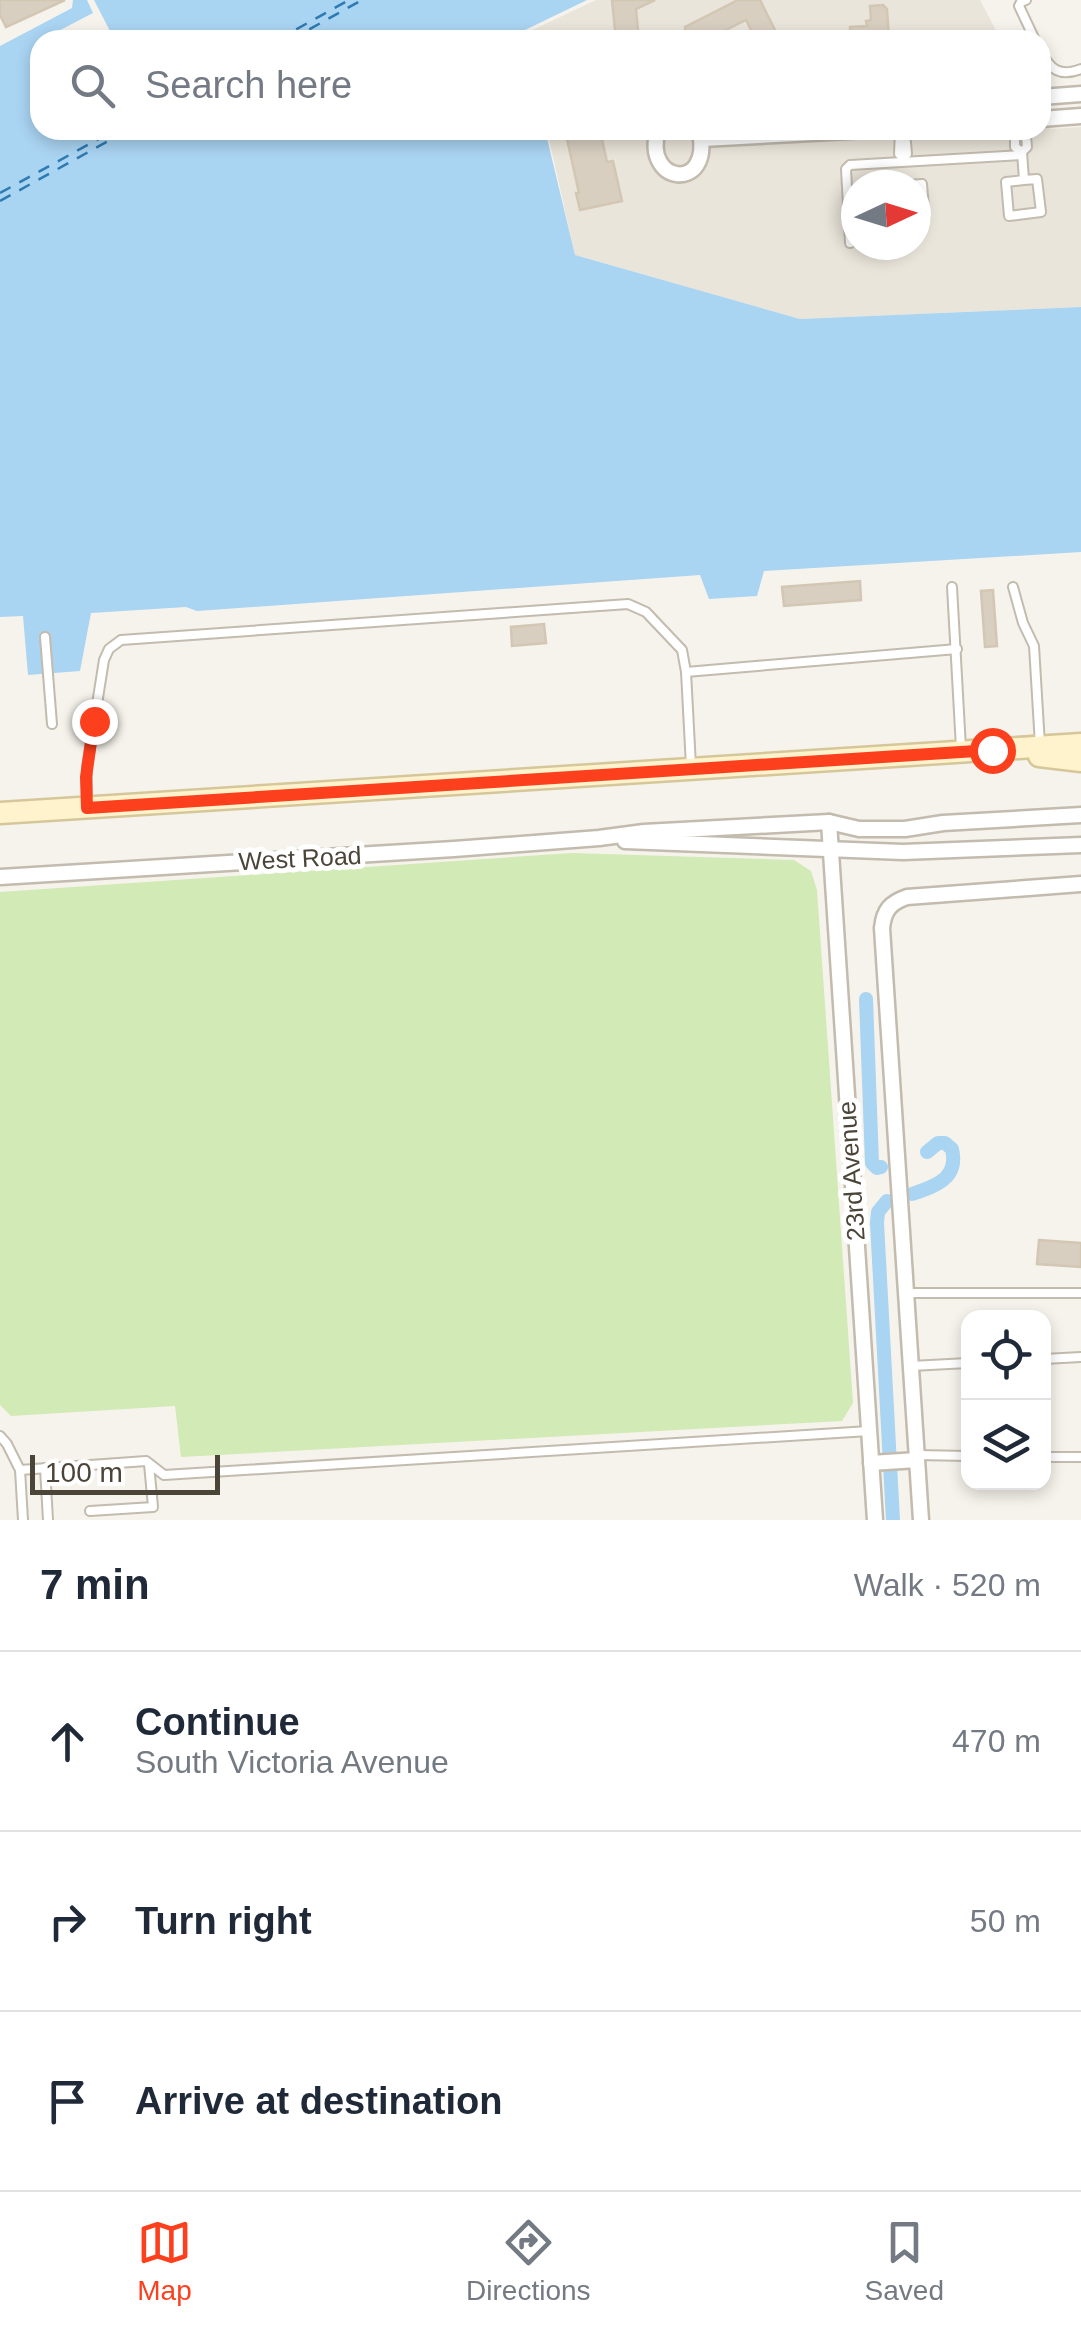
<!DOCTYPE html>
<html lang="en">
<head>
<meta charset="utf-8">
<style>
	body { margin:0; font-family:Helvetica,sans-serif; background:#f2f2f3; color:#1f2937 }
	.controls { position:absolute; right:30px; bottom:30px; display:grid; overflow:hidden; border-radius:20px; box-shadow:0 5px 15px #0003 }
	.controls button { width:90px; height:90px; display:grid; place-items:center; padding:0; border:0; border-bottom:2px solid #e0e1e3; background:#fff; color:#1f2937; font:50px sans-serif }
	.compass { position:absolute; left:841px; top:170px; width:90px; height:90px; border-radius:50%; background:#fff; box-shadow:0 5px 15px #0003; rotate:86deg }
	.scale { position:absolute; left:30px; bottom:25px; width:190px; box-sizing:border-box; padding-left:10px; border:5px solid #4b4439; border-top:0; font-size:28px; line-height:35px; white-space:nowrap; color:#4b4439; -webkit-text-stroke:8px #fff; paint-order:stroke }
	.stop { position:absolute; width:30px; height:30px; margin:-22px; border:8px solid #fc3f1d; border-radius:50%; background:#fff }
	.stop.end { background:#fc3f1d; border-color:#fff; box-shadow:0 2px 10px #0008 }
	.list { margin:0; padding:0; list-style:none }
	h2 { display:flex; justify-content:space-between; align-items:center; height:130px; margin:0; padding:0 40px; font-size:42px }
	h2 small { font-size:32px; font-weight:400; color:#747a83 }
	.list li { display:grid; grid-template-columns:65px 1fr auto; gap:30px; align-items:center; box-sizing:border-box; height:180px; padding:0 40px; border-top:2px solid #e0e1e3 }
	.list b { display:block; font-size:38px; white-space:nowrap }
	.list p { margin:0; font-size:32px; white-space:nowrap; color:#747a83 }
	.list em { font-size:32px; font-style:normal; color:#747a83 }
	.icon { flex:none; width:55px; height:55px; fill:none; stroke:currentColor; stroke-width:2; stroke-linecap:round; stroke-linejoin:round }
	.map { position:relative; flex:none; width:1081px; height:1520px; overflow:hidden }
	.search { position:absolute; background:#fff; box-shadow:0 5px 15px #0003; left:30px; right:30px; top:30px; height:110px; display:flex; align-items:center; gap:25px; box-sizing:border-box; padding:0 35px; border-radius:30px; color:#747a83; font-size:38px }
	.sheet { height:670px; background:#fff }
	nav { display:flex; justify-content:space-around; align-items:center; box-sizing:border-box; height:140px; border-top:2px solid #e0e1e3; background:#fff; font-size:28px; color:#747a83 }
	nav a { display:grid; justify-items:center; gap:5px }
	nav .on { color:#fc3f1d }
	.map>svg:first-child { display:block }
	.residential { fill:#eae5da; fill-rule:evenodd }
	.green { fill:#d2eab5 }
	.water { fill:#a9d4f2 }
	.pier { fill:#f6f3ec }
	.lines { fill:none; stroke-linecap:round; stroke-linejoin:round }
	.canal { stroke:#a9d4f2; stroke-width:14 }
	.ferry { stroke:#2e7ab2; stroke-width:2.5; stroke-dasharray:12 10; stroke-linecap:butt }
	.building { fill:#d8cfc1; stroke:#d3c7b4; stroke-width:2.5 }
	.lane-casing { stroke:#c2bbae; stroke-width:12 }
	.street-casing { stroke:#c2bbae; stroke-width:19 }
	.secondary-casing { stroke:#d6c79b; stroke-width:25 }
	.lane { stroke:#fff; stroke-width:8 }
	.street { stroke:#fff; stroke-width:14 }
	.secondary { stroke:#fff3cd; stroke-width:20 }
	.route { stroke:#fc3f1d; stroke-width:12 }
	.labels { text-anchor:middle; stroke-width:10; stroke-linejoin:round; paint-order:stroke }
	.street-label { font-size:25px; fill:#4b4439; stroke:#fff }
</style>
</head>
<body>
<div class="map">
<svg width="1081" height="1520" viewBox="0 0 1081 1520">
	<rect width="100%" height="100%" fill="#f6f3ec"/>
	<g class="residential">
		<path d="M596 0H980L1001 40H528L526 33Z"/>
		<path d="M1041 113 1050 129 1081 127V307L800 319 575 255 547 130H1041ZM856 185H916V245H856Z"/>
	</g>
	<path class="green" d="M572 853 794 860 811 871 817 890 853 1403 842 1421 181 1457 175 1406 11 1416 0 1405V892Z"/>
	<path class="water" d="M73 0H587L523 31 524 40H40V130H545L575 255 800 319 1081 307V552L764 571 757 596 709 599 700 575 197 611 186 607 91 613 80 671 28 675 23 616 0 617V46L72 8Z"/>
	<path class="pier" d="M87 0H94L110 31 92 40H41L93 13Z"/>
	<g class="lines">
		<g class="canal">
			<path d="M866 999 872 1163 877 1168 881 1167"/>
			<path d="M912 1194C935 1186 959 1179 952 1149L945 1143H938L927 1152"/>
			<path d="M887 1201 878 1212 877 1223 893 1520"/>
		</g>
		<g class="ferry">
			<path d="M277 40 349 0"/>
			<path d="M290 40 362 0"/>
			<path d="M0 193 115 130"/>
			<path d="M0 201 128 130"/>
		</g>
	</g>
	<g class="building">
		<path d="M0 0H65L6 27 0 15Z"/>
		<path d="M612 0H655L636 9 639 40H616Z"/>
		<path d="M738 0H760L780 40H756L746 20 706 40H686L685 27Z"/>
		<path d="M883 5 887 9 889 40H851L850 27 867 26 866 21 871 20 870 6Z"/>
		<path d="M565 130H600L607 162 613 161 622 201 580 210 576 193H579Z"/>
		<path d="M860 581 861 600 784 606 782 587Z"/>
		<path d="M993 590 997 646 985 647 981 591Z"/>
		<path d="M544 624 546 643 512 646 511 627Z"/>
		<path d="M1039 1240 1081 1243V1267L1037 1264Z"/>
	</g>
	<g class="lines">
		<g class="lane-casing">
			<g id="lane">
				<path d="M1026 0 1021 2 1019 6 1035 40"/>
				<path d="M1041 51C1050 70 1060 77 1081 69"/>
				<path d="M900 130 899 154 903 157 907 154 906 142 901 140"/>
				<path d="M1020 130 1026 136 1027 147 1022 152 1015 147V135L1021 132"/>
				<path d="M1022 152 1024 180 1006 182 1009 216 1041 212 1037 179 1024 180"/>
				<path d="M908 185 922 184 925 219 916 220"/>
				<path d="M850 243 846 169 850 165 1022 155"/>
				<path d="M952 587 961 748"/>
				<path d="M1013 587 1023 623 1034 646 1040 745"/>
				<path d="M45 637 52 724"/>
				<path d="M686 672 957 649"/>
				<path d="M87 805V767L104 660 109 649 121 640 628 604 646 612 682 650 686 672 691 766"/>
				<path d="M907 1293H1081"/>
				<path d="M1044 1359 1081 1357"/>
				<path d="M911 1366 968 1363"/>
				<path d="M0 1436 7 1444 20 1470 146 1461 164 1475 869 1431"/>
				<path d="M917 1455 968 1456"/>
				<path d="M1044 1457H1081"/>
				<path d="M45 1468 48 1520"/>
				<path d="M20 1470 23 1520"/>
				<path d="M90 1511 153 1507 149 1464"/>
			</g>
		</g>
		<g class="street-casing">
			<g id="street">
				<path d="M1041 97 1081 94"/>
				<path d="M1041 119 1081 116"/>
				<path d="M658 130C642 184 712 193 700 133"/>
				<path d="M702 139 868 130"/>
				<path d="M829 822 875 1520"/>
				<path d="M625 841 903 852 1081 845"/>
				<path d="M0 877 454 849 599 838 644 832 829 822 859 829H905L943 823 1081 815"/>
				<path d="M871 1463 917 1460"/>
				<path d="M921 1520 882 928C884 910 890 903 907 897L1081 884"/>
			</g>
		</g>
		<g class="secondary-casing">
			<g id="secondary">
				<path d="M1039 756 1081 761"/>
				<path d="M0 813 1081 744"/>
			</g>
		</g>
		<use href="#lane" class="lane"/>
		<use href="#street" class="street"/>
		<use href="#secondary" class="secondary"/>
	</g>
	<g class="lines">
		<path class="route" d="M94 721 86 777 87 808 992 750"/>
	</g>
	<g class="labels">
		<g class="street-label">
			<text transform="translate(300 858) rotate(-3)" y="9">West Road</text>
			<text transform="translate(851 1171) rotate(-94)" y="9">23rd Avenue</text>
		</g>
	</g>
</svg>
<div class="controls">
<button><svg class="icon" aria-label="locate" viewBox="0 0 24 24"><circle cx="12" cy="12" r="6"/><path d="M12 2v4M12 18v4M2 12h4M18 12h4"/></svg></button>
<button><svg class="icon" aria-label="layers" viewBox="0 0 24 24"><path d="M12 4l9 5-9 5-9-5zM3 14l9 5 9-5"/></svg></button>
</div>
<svg class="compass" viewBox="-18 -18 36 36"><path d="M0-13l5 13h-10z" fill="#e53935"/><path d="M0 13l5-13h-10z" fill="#747a83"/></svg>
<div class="scale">100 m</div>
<div class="stop" style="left:992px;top:750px"></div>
<div class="stop end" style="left:94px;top:721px"></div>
<div class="search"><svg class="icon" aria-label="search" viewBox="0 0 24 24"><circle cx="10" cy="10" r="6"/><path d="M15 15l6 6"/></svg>Search here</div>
</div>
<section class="sheet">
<h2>7 min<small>Walk · 520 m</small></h2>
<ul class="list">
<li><svg class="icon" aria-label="ahead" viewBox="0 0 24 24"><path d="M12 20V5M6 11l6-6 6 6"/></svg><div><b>Continue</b><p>South Victoria Avenue</p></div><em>470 m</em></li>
<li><svg class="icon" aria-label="right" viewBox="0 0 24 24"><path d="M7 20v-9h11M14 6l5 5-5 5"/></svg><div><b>Turn right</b></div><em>50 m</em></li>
<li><svg class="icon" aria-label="arrive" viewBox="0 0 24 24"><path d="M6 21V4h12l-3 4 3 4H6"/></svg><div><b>Arrive at destination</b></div></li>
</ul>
</section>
<nav>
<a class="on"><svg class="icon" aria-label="map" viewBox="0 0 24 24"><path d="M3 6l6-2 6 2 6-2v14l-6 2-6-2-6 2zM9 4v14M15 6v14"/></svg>Map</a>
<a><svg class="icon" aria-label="directions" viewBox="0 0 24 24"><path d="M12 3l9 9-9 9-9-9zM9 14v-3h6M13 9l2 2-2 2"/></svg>Directions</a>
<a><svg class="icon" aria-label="saved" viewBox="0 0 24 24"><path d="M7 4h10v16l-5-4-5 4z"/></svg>Saved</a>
</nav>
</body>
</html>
